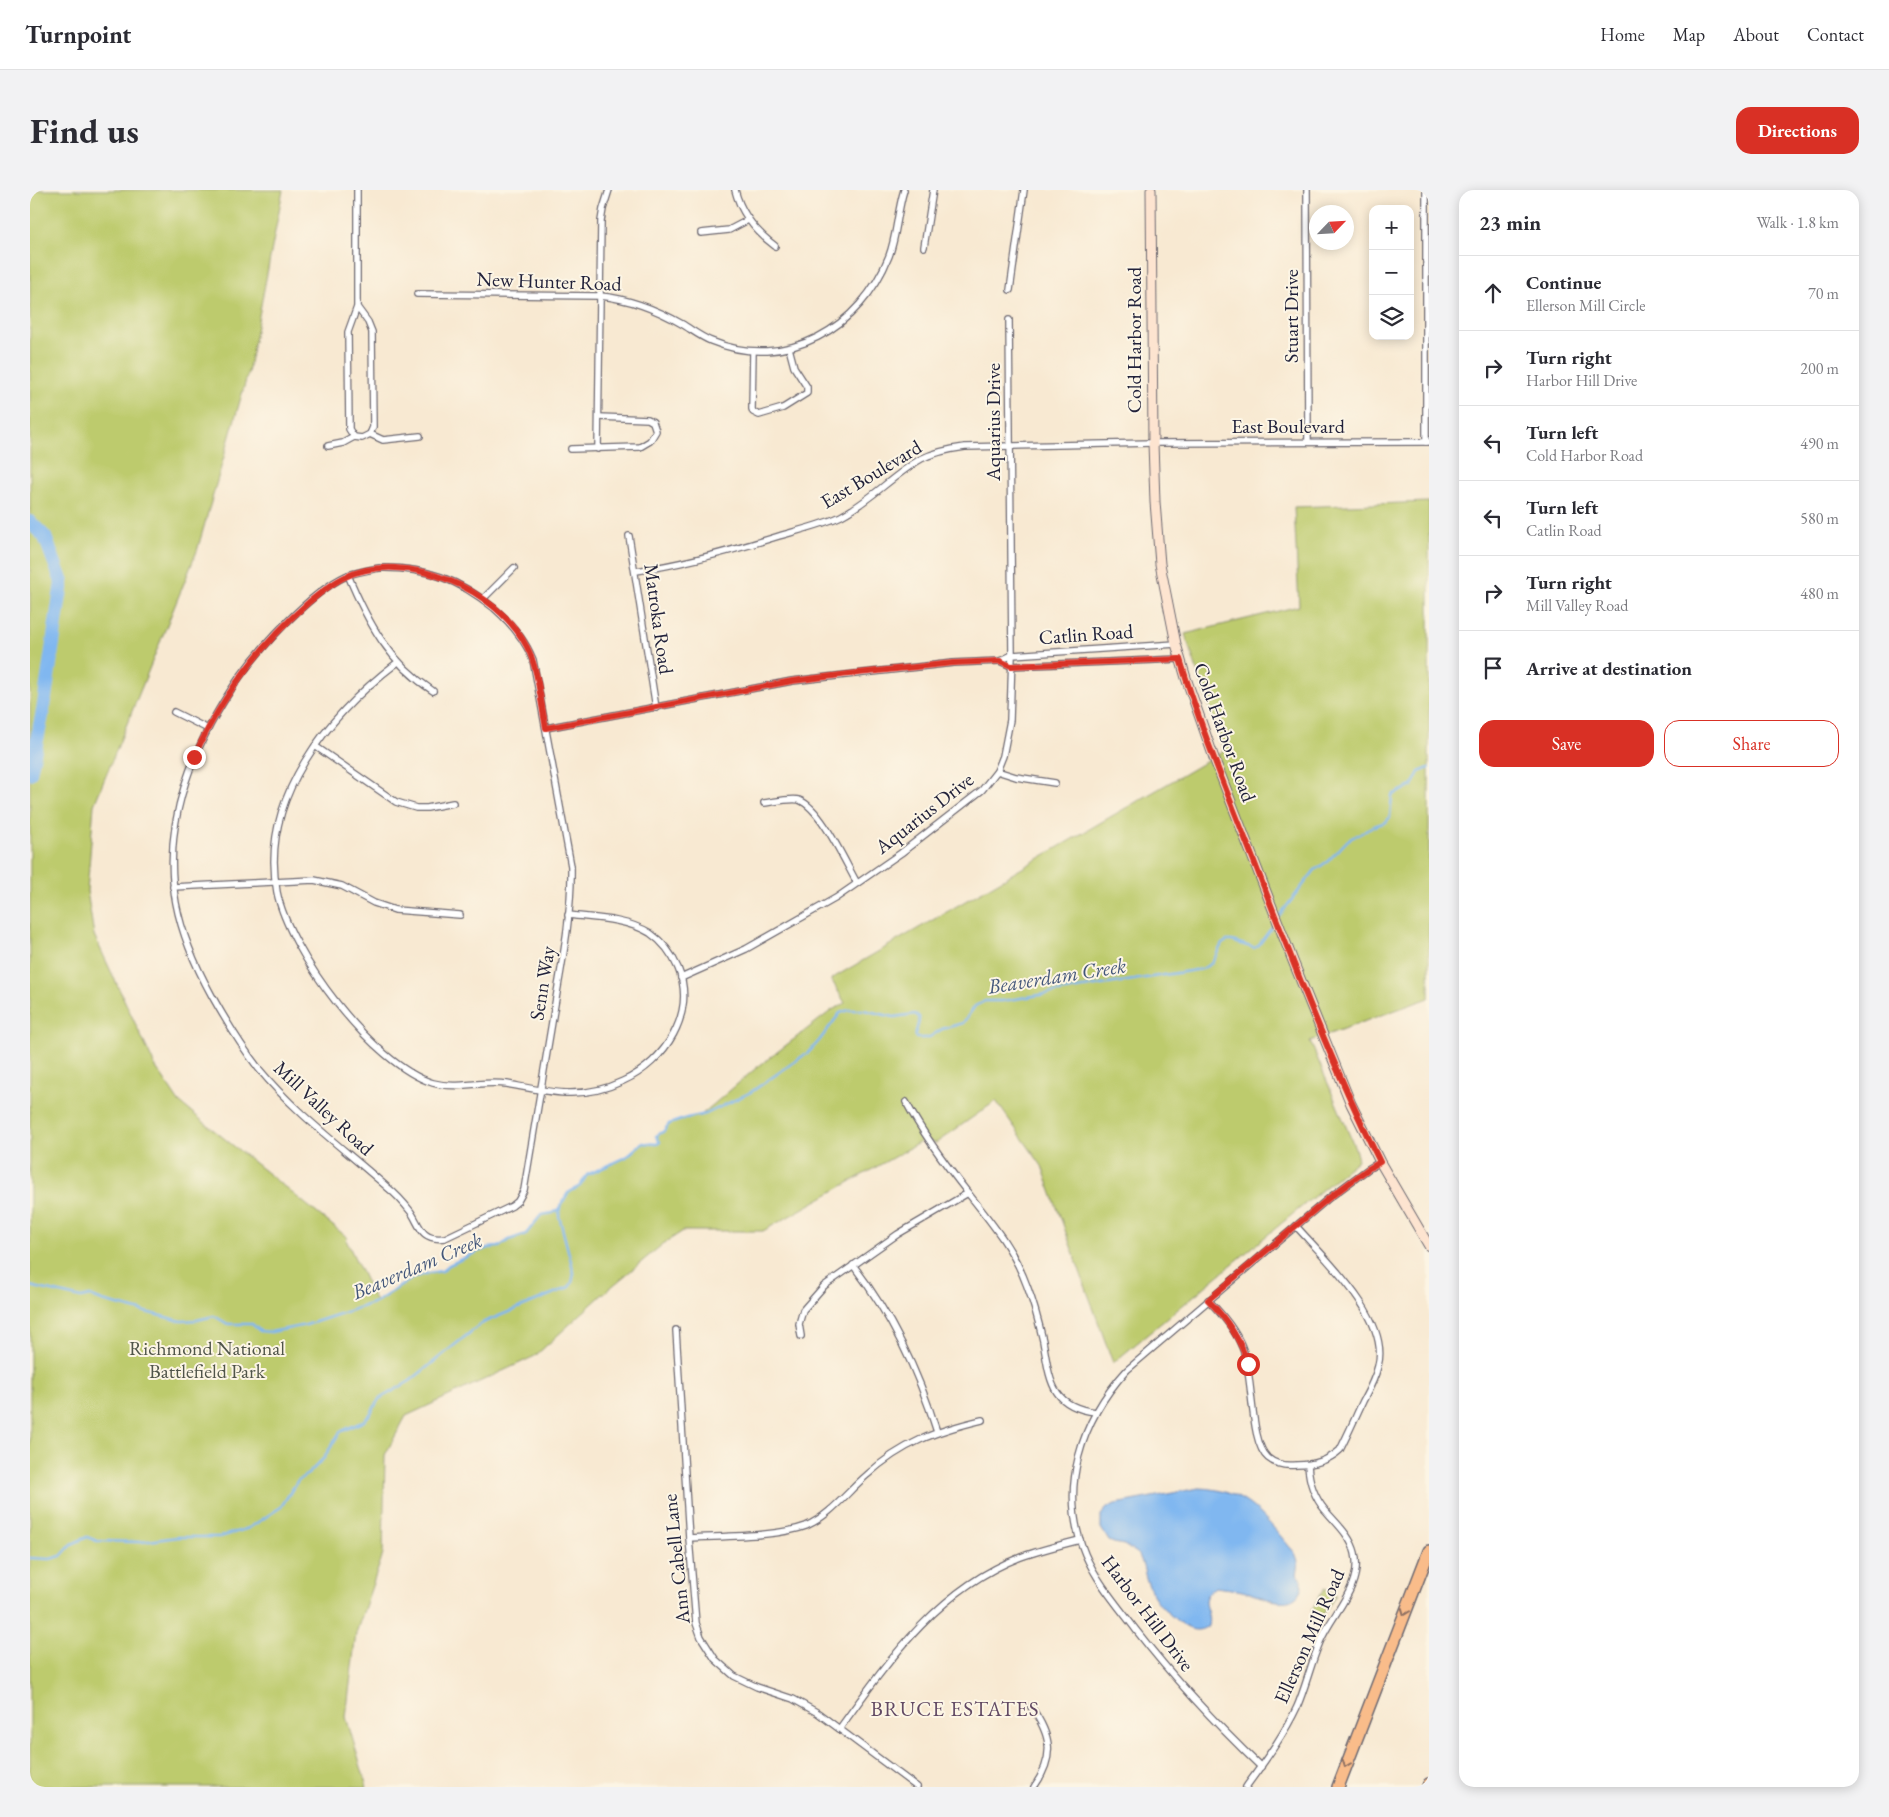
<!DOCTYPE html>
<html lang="en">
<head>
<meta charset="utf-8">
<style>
	body { margin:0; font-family:"EB Garamond",serif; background:#f2f2f3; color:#2b2b33 }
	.controls { position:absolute; right:15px; top:15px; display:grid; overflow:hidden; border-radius:10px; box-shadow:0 2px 12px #0003 }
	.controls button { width:45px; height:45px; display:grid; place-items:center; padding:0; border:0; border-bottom:1px solid #e1e1e2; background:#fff; color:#2b2b33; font:25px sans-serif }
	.compass { position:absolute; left:1279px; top:15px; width:45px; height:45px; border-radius:50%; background:#fff; box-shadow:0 2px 12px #0003; rotate:65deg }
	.stop { position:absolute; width:15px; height:15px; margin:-11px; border:4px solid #d93025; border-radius:50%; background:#fff }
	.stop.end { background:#d93025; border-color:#fff; box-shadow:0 1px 5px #0008 }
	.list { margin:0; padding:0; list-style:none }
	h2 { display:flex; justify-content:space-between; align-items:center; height:65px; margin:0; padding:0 20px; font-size:21px }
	h2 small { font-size:16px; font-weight:400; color:#7c7c81 }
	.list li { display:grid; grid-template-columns:32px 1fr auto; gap:15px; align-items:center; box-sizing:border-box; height:75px; padding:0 20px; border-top:1px solid #e1e1e2 }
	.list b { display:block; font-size:19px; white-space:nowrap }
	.list p { margin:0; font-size:16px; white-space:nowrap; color:#7c7c81 }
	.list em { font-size:16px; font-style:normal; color:#7c7c81 }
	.actions { display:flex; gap:10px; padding:15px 20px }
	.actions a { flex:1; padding:11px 0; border:1px solid #d93025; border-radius:15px; text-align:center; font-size:18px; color:#d93025 }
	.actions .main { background:#d93025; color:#fff }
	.icon { flex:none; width:28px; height:28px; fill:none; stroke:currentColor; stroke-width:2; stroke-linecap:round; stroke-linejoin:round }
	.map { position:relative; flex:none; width:1399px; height:1597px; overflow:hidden; border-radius:15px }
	header { display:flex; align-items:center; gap:30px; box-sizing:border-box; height:70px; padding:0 25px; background:#fff; border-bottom:1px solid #e1e1e2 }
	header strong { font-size:24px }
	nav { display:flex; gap:28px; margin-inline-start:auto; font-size:18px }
	.intro { display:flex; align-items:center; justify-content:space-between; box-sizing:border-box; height:120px; padding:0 30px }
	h1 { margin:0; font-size:35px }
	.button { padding:12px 22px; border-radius:15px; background:#d93025; color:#fff; font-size:18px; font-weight:700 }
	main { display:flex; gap:30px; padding:0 30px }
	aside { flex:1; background:#fff; border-radius:15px; box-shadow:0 2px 12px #0003 }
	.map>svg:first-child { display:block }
	.green { fill:#bdcb6d; stroke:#707654 }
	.water { fill:#80b7f0; stroke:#516c96 }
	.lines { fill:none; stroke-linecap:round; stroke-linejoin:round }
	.stream { stroke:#80b7f0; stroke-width:2.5 }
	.river { stroke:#80b7f0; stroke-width:14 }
	.street-casing { stroke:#6d6870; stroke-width:8 }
	.secondary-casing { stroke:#6d6870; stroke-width:11 }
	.highway-casing { stroke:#6d6870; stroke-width:14 }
	.street { stroke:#fff; stroke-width:5.5 }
	.secondary { stroke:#fde4d0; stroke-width:9 }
	.highway { stroke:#f9bc8a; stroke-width:11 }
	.oneway { stroke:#8e6f62 }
	.route { stroke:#d93025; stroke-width:6 }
	.labels { text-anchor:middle; stroke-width:4; stroke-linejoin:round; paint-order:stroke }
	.street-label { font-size:20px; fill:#22223b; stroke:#fcf5e5 }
	.park-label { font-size:20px; fill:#50554a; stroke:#fcf5e5 }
	.water-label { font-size:21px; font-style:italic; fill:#43567a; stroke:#fcf5e5 }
	.neighbourhood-label { font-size:21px; letter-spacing:1px; fill:#624a64; stroke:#fcf5e5 }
</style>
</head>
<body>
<header>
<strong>Turnpoint</strong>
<nav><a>Home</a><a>Map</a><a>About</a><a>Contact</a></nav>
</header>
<div class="intro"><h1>Find us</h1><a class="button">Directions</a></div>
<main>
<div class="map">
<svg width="1399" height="1597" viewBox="0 0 1399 1597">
	<rect width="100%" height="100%" fill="#fcf5e5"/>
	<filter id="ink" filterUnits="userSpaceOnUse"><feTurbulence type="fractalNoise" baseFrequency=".02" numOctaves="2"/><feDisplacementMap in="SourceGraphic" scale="10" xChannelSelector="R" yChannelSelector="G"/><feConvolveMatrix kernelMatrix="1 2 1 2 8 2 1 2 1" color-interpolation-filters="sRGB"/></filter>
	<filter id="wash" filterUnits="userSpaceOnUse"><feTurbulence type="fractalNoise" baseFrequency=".0096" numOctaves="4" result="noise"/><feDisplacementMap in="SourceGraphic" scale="20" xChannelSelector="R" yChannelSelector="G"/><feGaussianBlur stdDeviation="1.12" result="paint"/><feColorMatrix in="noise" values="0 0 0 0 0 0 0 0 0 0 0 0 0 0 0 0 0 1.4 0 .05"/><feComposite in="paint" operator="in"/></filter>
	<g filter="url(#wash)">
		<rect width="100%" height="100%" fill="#f8e9d2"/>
		<g class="green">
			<path d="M0 0H253L218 183 167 361 64 615 57 701 64 745 125 876 149 912 318 1048 316 1050 346 1112 383 1088 398 1083 412 1081 419 1075 447 1062 458 1058 469 1057 479 1050 496 1044 511 1025 523 1023 528 1020 538 1003 550 996 557 985 596 967 612 953 627 954 630 952 626 946 634 941 639 934 657 928 670 926 725 879 802 820 815 813 801 789 1194 561 1155 444 1269 416 1264 317 1399 312V808L1280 851 1325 958 1328 970 1083 1173 1012 976 966 911 906 953 894 950 733 1041H653L633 1054 574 1103 505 1166 376 1226 355 1265 353 1364 326 1443 316 1527 337 1597H0Z"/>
			<path d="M1295 1398 1306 1405 1291 1427 1281 1421Z"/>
		</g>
		<path class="water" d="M1169 1298C1218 1299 1236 1330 1265 1363 1269 1372 1269 1376 1267 1384L1271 1390 1273 1396C1264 1425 1231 1405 1212 1401 1203 1399 1194 1398 1185 1397 1165 1412 1182 1418 1178 1436 1168 1443 1159 1440 1150 1433 1135 1421 1123 1410 1117 1391 1114 1382 1113 1373 1109 1365L1094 1355 1084 1353 1079 1351 1071 1338V1325L1077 1318 1085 1314Z"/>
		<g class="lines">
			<g class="stream">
				<path d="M1249 726 1285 680 1298 671 1318 650 1344 636 1356 632 1360 627 1362 605 1382 596 1389 582 1399 578"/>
				<path d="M0 1096 51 1108 60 1106 72 1111 151 1131 167 1130 184 1126 198 1134H222L230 1141 241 1142 276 1135 346 1112 383 1088 398 1083 412 1081 419 1075 447 1062 458 1058 469 1057 479 1050 496 1044 511 1025 523 1023 528 1020 538 1003 550 996 557 985 596 967 612 953 627 954 630 952 626 946 634 941 639 934 657 928 676 924 721 902 780 861 789 851 810 823 819 820H834L864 827 885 824 889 827C890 835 884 840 886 848H898L912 839 933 833 945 816 955 811H972L1172 779 1182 773 1192 754 1197 751H1202L1224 758 1228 756 1245 733"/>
				<path d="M0 1368 20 1369 31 1366 42 1354 57 1347 67 1351 111 1352 147 1347H190L219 1338 251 1317 268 1290 278 1284 294 1268 310 1242 334 1231 341 1223 349 1209 380 1191 452 1133 539 1097 542 1093 544 1083 529 1026 530 1018"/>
			</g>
			<path class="river" d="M0 332 15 347 32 392 13 521 0 583"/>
		</g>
	</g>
	<g filter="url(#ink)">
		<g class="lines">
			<g class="street-casing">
				<g id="street">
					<path d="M327 0V117L318 142 319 239 324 247 332 248 340 244 343 237 342 142 338 132 327 117"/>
					<path d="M705 0C711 24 725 41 745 56"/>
					<path d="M1277 0 1278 252"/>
					<path d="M1396 0V252"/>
					<path d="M671 43 699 40 718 30"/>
					<path d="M894 57 903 0"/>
					<path d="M980 100 994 0"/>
					<path d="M387 104 570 106C600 109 626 119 652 134 662 140 671 147 681 151 756 182 831 138 859 66 867 45 867 22 874 0"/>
					<path d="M723 161 722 219 723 222 729 225 753 218 777 203V197L764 177 759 158"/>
					<path d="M340 244 353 250 390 246"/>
					<path d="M298 256 313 253 324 247"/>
					<path d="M541 259 610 257 620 251 626 241 623 232 618 229 569 227"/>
					<path d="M568 259 571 31 573 19 579 0"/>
					<path d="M599 346 626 518"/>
					<path d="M349 378C396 377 428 389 464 418 481 433 495 449 503 470L541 676C542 724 532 773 524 820 514 880 504 940 494 1000L488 1011 482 1016 415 1048C408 1049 401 1049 395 1044 389 1039 386 1029 381 1022 374 1013 366 1004 357 997 313 958 266 924 229 879 211 856 196 831 182 806 166 777 152 745 146 713 131 632 164 553 209 488 231 457 281 402 316 386 326 382 338 380 349 378Z"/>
					<path d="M606 381C655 374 701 361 749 346 769 340 792 335 811 326 840 311 863 285 891 269 905 262 920 259 935 257L1123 253 1399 252"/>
					<path d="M318 385C338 433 359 472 403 501"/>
					<path d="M453 409 484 378"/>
					<path d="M970 471 981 476 1150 469"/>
					<path d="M368 472C298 525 229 609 247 702 259 762 343 875 403 893 428 900 452 890 477 894 520 902 551 911 593 891 635 872 667 823 648 778 642 764 633 752 620 743 597 729 565 728 538 725"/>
					<path d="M144 522 178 539"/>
					<path d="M516 538 762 491 923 473 970 471 982 465 1146 454"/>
					<path d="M285 556 366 612 386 618H397L423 613"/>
					<path d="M967 581 986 587 1025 593"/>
					<path d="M734 613C742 612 762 608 769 610 791 618 815 672 827 693"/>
					<path d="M143 697 284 690 312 696 344 713 365 720 430 725"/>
					<path d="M651 788 716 759 806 708 871 663 952 600 967 581 973 566 980 530 982 465 979 130"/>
					<path d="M876 912C893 944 915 974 938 1003 962 1033 984 1060 997 1096 1004 1114 1009 1133 1013 1151 1020 1189 1020 1217 1066 1222"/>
					<path d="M823 1075C862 1126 888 1180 907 1242"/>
					<path d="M1178 1110C1192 1124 1205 1139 1212 1157 1224 1184 1219 1252 1238 1268 1246 1275 1257 1276 1267 1275 1283 1275 1298 1271 1310 1260 1318 1244 1325 1228 1333 1211 1339 1200 1345 1189 1348 1176 1361 1129 1295 1069 1266 1036"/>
					<path d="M646 1140 659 1348 666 1433 671 1447 685 1469 704 1486 727 1497 763 1509 788 1523 887 1597"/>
					<path d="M771 1146 769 1134 773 1120 794 1096 868 1044 938 1003"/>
					<path d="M659 1348C691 1346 747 1347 776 1336 801 1325 817 1302 837 1285 872 1253 906 1241 952 1230"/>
					<path d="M1001 1517C1022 1546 1025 1567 1004 1597"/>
					<path d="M810 1538C859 1470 909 1398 991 1367 1010 1360 1030 1355 1050 1350"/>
					<path d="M1231 1577C1186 1534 1144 1489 1106 1440 1088 1416 1067 1392 1055 1364 1028 1299 1051 1230 1097 1180L1299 1008 1338 979 1350 972"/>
					<path d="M1216 1597C1234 1572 1254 1545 1267 1517 1276 1496 1281 1473 1290 1452 1302 1423 1333 1397 1325 1363 1321 1346 1306 1333 1295 1320 1284 1307 1279 1291 1278 1275"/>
				</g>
			</g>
			<g class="secondary-casing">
				<path id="secondary" d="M1121 0 1123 253 1125 312 1130 374 1146 454 1156 488 1184 568 1263 771 1321 914 1350 972 1399 1056"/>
			</g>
			<g class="highway-casing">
				<g id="highway">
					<path d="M1308 1597 1399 1361"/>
					<path d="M1398 1597 1399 1594"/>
				</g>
			</g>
			<use href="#street" class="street"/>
			<use href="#secondary" class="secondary"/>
			<use href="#highway" class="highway"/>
		</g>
		<defs><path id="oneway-chevron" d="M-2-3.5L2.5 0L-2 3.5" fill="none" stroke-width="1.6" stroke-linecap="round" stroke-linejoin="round" transform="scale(1.25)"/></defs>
		<g class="oneway">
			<use href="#oneway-chevron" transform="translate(1375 1422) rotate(111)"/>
			<use href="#oneway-chevron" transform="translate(1316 1574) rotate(111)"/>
		</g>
	</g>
	<g class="lines" filter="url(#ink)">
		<path class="route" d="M164 567C191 508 229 456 278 413 289 404 302 393 315 387 376 359 468 399 497 457 508 477 511 515 516 538L762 491 819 484 923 473 970 471 981 476 1150 469C1171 540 1200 609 1227 679 1265 778 1303 877 1350 972L1338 979 1299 1008 1178 1110C1197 1129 1210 1148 1218 1174"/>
	</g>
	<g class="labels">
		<g class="street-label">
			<text transform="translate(519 91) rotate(2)" y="7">New Hunter Road</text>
			<text transform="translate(1261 126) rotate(-90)" y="7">Stuart Drive</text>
			<text transform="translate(1104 150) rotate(-90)" y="7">Cold Harbor Road</text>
			<text transform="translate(963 232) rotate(-90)" y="7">Aquarius Drive</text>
			<text x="1258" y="243">East Boulevard</text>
			<text transform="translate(841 284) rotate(-31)" y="7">East Boulevard</text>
			<text transform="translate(629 429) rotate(82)" y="7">Matroka Road</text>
			<text transform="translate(1056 444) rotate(-4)" y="7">Catlin Road</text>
			<text transform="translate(1195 542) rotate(70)" y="7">Cold Harbor Road</text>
			<text transform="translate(894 623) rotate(-38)" y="7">Aquarius Drive</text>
			<text transform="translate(512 793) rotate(-81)" y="7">Senn Way</text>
			<text transform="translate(294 918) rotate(43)" y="7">Mill Valley Road</text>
			<text transform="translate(646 1369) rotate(-96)" y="7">Ann Cabell Lane</text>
			<text transform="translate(1118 1423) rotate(53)" y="7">Harbor Hill Drive</text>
			<text transform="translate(1279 1446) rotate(-66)" y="7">Ellerson Mill Road</text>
		</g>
		<g class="park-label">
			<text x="177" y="1165">Richmond National<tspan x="177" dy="23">Battlefield Park</tspan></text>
		</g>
		<g class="water-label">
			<text transform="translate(1027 786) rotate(-9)" y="7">Beaverdam Creek</text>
			<text transform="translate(387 1076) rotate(-23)" y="7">Beaverdam Creek</text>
		</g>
		<g class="neighbourhood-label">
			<text x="925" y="1526">BRUCE ESTATES</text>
		</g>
	</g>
</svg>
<div class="controls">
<button>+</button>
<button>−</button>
<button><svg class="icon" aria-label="layers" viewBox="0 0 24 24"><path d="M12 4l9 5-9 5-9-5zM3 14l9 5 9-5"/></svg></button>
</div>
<svg class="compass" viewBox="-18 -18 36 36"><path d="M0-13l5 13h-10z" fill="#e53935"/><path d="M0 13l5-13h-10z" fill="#7c7c81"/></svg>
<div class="stop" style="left:1218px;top:1174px"></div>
<div class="stop end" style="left:164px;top:567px"></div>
</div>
<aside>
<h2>23 min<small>Walk · 1.8 km</small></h2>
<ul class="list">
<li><svg class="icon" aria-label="ahead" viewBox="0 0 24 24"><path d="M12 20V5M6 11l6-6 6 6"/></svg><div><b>Continue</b><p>Ellerson Mill Circle</p></div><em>70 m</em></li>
<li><svg class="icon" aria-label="right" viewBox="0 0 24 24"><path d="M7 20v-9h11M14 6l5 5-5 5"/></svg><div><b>Turn right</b><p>Harbor Hill Drive</p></div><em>200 m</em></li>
<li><svg class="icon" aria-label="left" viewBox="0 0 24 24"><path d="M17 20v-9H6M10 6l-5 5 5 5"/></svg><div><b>Turn left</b><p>Cold Harbor Road</p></div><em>490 m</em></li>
<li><svg class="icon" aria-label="left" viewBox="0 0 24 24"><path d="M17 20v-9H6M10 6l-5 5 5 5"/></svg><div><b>Turn left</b><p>Catlin Road</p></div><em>580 m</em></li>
<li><svg class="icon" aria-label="right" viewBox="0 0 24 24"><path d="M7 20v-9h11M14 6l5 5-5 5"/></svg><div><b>Turn right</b><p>Mill Valley Road</p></div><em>480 m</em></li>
<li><svg class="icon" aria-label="arrive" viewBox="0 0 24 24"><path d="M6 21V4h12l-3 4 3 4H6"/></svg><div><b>Arrive at destination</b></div></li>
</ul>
<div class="actions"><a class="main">Save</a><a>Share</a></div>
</aside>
</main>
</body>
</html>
